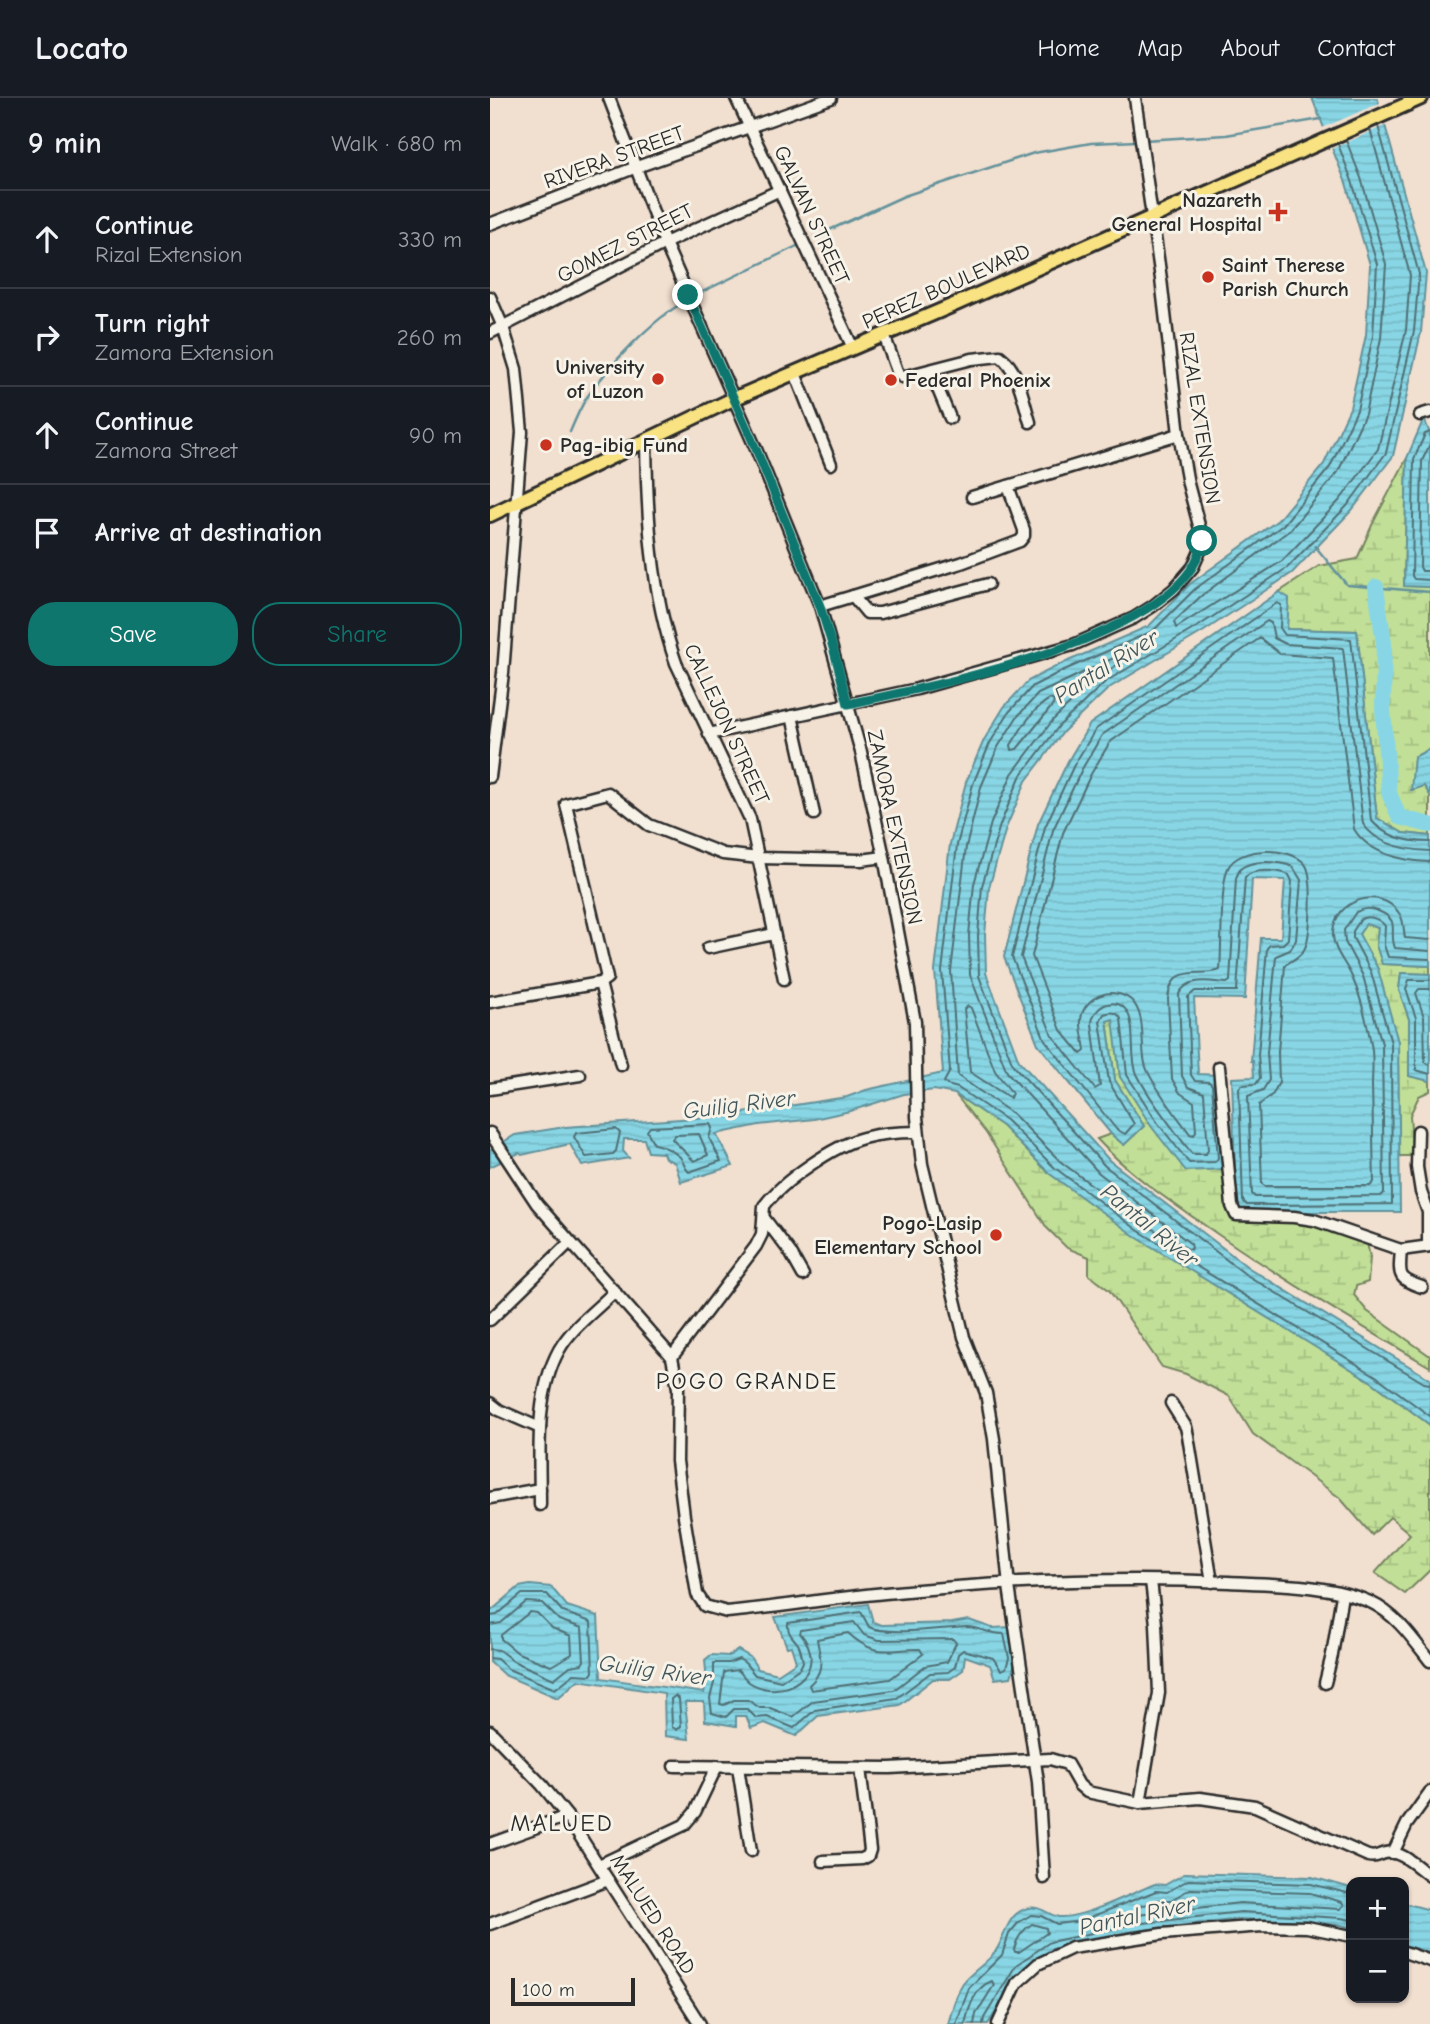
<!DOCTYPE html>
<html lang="en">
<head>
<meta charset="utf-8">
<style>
	body { margin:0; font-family:"Comic Neue",sans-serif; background:#242831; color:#f1f3f6 }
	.controls { position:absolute; right:21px; bottom:21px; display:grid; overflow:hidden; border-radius:14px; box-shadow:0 2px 5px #0004 }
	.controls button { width:63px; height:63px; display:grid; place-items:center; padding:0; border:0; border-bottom:2px solid #363941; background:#171b24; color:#f1f3f6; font:35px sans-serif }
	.scale { position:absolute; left:21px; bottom:18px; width:124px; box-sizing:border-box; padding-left:7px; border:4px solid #2b2b2b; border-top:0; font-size:19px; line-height:24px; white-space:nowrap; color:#2b2b2b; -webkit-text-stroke:5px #f7f3e8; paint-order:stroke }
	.stop { position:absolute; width:21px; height:21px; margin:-16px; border:5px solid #0f766e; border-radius:50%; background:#fff }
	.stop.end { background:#0f766e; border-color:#fff; box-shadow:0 2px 7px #0008 }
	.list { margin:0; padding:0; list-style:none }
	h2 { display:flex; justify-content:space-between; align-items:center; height:91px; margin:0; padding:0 28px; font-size:30px }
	h2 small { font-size:23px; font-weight:400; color:#9ea1a6 }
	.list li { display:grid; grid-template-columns:46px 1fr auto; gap:21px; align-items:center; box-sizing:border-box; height:98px; padding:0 28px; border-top:2px solid #363941 }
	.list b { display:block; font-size:26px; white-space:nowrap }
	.list p { margin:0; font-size:23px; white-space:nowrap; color:#9ea1a6 }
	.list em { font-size:23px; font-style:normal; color:#9ea1a6 }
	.actions { display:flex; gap:14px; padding:21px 28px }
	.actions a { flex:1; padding:16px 0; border:2px solid #0f766e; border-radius:28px; text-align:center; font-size:24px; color:#0f766e }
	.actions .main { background:#0f766e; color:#fff }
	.icon { flex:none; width:38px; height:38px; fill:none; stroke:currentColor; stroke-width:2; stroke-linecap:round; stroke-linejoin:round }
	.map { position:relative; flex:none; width:940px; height:1926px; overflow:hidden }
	header { display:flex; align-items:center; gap:42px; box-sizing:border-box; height:98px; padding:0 35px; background:#171b24; border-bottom:2px solid #363941 }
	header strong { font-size:33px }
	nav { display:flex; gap:38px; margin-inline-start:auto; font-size:24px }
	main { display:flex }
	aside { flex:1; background:#171b24 }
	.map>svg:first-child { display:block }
	.wetland { fill:url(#wetland-marsh); stroke:#768561; stroke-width:2 }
	.water { fill:url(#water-rules); stroke:#63929b; stroke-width:2 }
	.pier { fill:#f1dfcf }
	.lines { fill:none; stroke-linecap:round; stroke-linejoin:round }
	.shore { stroke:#506f75; stroke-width:2 }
	.stream { stroke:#63929b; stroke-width:2.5 }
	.river { stroke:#88d6e5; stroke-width:16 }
	.minor-casing { stroke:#2b2b2b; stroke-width:15 }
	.major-casing { stroke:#2b2b2b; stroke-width:18 }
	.minor { stroke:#f7f3e8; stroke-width:10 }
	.major { stroke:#f8e281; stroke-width:12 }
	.route { stroke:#0f766e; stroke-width:9 }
	.poi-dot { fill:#c8321e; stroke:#f7f3e8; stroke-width:2.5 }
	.labels { text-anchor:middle; stroke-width:6; stroke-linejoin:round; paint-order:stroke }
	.street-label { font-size:21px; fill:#2b2b2b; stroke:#f7f3e8 }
	.poi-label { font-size:21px; font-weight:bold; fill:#2b2b2b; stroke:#f7f3e8; text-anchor:end }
	.water-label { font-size:23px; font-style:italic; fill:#42565a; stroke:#f7f3e8 }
	.quarter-label { font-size:24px; letter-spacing:2px; fill:#2b2b2b; stroke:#f7f3e8 }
</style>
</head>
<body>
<header>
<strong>Locato</strong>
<nav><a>Home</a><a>Map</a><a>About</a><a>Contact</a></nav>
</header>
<main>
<aside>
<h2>9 min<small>Walk · 680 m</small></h2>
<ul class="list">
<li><svg class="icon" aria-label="ahead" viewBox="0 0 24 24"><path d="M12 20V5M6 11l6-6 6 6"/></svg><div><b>Continue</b><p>Rizal Extension</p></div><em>330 m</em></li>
<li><svg class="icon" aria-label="right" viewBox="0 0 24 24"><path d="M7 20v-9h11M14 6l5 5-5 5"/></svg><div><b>Turn right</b><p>Zamora Extension</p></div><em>260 m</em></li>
<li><svg class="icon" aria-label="ahead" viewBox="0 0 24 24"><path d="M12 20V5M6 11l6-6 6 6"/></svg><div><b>Continue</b><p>Zamora Street</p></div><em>90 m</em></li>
<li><svg class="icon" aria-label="arrive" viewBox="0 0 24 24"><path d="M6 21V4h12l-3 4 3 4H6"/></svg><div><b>Arrive at destination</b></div></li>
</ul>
<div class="actions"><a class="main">Save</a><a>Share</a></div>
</aside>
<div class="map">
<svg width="940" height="1926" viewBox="0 0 940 1926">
	<defs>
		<pattern id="wetland-marsh" width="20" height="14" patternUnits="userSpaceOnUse" patternTransform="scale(1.75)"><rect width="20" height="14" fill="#c1df97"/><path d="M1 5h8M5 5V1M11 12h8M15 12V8" fill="none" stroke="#a6c082"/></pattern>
		<pattern id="water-rules" width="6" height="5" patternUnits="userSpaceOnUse" patternTransform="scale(1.75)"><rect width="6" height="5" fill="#88d6e5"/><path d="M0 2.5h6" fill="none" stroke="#76b8c5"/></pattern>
	</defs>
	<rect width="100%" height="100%" fill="#f1dfcf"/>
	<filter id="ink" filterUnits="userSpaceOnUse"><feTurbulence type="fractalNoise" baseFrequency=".0143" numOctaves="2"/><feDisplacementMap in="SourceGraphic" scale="14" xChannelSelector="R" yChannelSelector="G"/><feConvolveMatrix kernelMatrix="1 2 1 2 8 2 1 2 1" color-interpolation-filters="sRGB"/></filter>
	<g filter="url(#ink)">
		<g class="wetland">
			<path d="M917 360 914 488 940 489V651L924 659 922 692 934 688 940 697V738L913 735 887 720 867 533 796 531 799 501 789 494 829 468 867 461 883 425Z"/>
			<path d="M876 826 888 830 886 847 893 866 940 868V876L911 875 909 892 919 921V978L940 983V993L929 998 920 1017 923 1058H909L908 944 869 836Z"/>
			<path d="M624 921 630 979 736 1071 740 1115 744 1121 803 1123 823 1126 877 1145 880 1159 878 1184 866 1188 864 1197 877 1213 940 1258V1269C862 1223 784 1176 710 1124 674 1099 637 1074 607 1041L621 1036 634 1047 654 1028 625 982 617 922Z"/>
			<path d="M465 996 512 1028 560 1076 765 1211 882 1284 940 1327V1472L915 1496 885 1475 920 1436 900 1419 882 1437 850 1400 763 1336 739 1298 696 1276 672 1269 619 1192 599 1177V1159L577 1150 557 1130 496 1035Z"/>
		</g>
		<g class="water">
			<path d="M822 0H886L888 2 936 175 931 234 903 358 862 412 802 475 714 533 619 590 574 633 536 683 516 730 499 790 495 837 496 875 529 963 620 1063 759 1170 940 1281V1327L882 1284 646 1139 560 1076 512 1028 465 996 444 992 414 996 360 1013 324 1021 269 1027 226 1036 243 1068 191 1084 185 1065 175 1060 173 1055 158 1054 154 1041H134L133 1053 139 1060 92 1068 80 1046 32 1057 29 1055 0 1069V1052L25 1037 75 1029 234 1018 357 999 376 992 453 975 445 873 460 746 476 684 494 642 514 609 538 583 569 567 659 528 700 486 788 422 834 366 860 310 876 237 880 167 856 85Z"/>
			<path d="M934 320 940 336V489L914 488 917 360Z"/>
			<path d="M789 494 799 500 797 531 867 533 887 720 913 735 940 738V868L892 866 886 847 888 830 876 826 869 836 888 871 908 944 910 1114H752L746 1105 742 980 764 979 763 963H761L771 840H791L795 782 762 781 755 901 704 900 708 976 728 977 736 1071 696 1073 661 1028 630 979 623 921 617 923 625 982 654 1028 634 1047 621 1036 548 946 514 859 548 726 578 663 600 626Z"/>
			<path d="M940 651V697L934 688 921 692 924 659Z"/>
			<path d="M911 875 940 876V983L919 978V921L909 892Z"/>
			<path d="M40 1487 61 1489 77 1508 108 1518 111 1580 214 1595 217 1584 215 1562 221 1557 239 1558 248 1552 260 1559 268 1571 288 1576 306 1564 301 1548 297 1549 285 1519 378 1506 383 1524 392 1527 462 1525 479 1522 502 1530 522 1529 526 1561 521 1579 505 1581 500 1567 475 1558 473 1572 460 1581H443L410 1607 328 1618 306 1638 275 1625 261 1630 256 1618H246V1628L215 1623 214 1604H195L199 1641 175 1638 174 1595 88 1582 68 1600 14 1577 0 1564V1514L29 1489Z"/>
			<path d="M696 1775 822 1779 861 1790V1830L851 1827 751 1821 645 1833 562 1851 532 1872 498 1926H458C462 1913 465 1897 473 1885 481 1874 495 1867 504 1855 516 1841 515 1816 538 1810 549 1807 559 1817 569 1819 592 1821 642 1795 665 1786L675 1787Z"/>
			<path d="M914 1805 940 1812V1855L914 1847Z"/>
		</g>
		<path class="pier" d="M892 4 899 26 839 52 830 31Z"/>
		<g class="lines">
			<g class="shore">
				<path d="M888 28 929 176 924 233 896 355 857 408 797 470 710 527 615 584 569 628 530 679 510 727 492 788 488 838 489 878 523 967 615 1068 755 1176 934 1285 940 1286"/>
				<path d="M856 42 871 80 896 166 891 240 875 316 848 374 800 432 711 498 684 524 686 530 792 463 850 402 888 351 916 232 920 177 880 31"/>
				<path d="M848 46 862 83 887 166 883 238 867 312 840 369 793 427 705 491 663 533 572 573 543 588 519 614 500 645 483 686 467 747 452 873 460 973 454 984 457 987 468 990 516 1022 565 1070 649 1133 886 1278 940 1318"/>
				<path d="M940 334 935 336 924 361 922 478 924 481 940 482"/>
				<path d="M940 346 932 363 930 469 932 473H940"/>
				<path d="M628 558 633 559 632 564 609 578 563 622 522 676 501 725 484 786 479 837 480 877 517 974 609 1075 701 1146 702 1150 700 1152 654 1126 571 1064 523 1016 468 978 461 873 476 749 491 689 508 649 527 619 548 596Z"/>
				<path d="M560 601 564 603 563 607 527 651 522 652 521 647C531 631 543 610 560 601Z"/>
				<path d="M940 744C919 744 895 739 881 722L861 541 795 537 790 530 791 507 787 505 606 631 584 667 555 729 522 859 555 942 626 1031 635 1036 644 1026 619 984 610 923 614 916C621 913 628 914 631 921L637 977 667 1024 699 1065 725 1064 728 1060 722 987 719 984 705 983 701 977 698 899 705 893H747L755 779C764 770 788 772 799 777L802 783 798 841 793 846 780 847 777 850 768 957 770 980 766 986 752 987 749 990 753 1103 757 1107 902 1106 901 945 881 874 863 840V833L871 821C879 817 890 821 895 828L894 847 898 859 940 861"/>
				<path d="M940 753C917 752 887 747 873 726L853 550 796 546 784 540 781 525 777 523 612 637 592 671 563 732 531 859 562 937 605 991 610 988 602 926C602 909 624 897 636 912 647 927 639 959 647 976 661 1004 683 1030 702 1056H716L718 1052 714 995 698 989 692 978 689 896C698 878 720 884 737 885L740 883 746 780 750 771C762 761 789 763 803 769L811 782 806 842 800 852 786 858 777 955 779 982 773 992 758 998 762 1096 765 1099 891 1098 894 1095 892 946 873 878 855 844 854 832 866 814C874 810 879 810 888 813 912 822 898 833 905 850L940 853"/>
				<path d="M940 764C913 763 879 756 864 731L843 560 790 556 770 540 620 644 601 676 573 735 542 858 571 932 591 956 595 953C594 942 590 931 591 921 594 898 623 887 641 902 658 918 649 949 656 969 661 985 689 1021 700 1036L704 1037 706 1033 704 1004 690 995 682 981 678 901C682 864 709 880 730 872 732 849 730 788 738 770 748 748 801 748 815 766 824 777 821 836 815 850 811 859 802 862 795 867L788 954 789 984 783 996 769 1007 772 1086 775 1088H880L884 1084C883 1052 883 1020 882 988 882 975 884 959 881 946 877 924 871 899 862 879 856 865 842 851 843 835 844 802 890 787 909 815 915 823 913 832 915 840L940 842"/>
				<path d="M940 882H919L916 891 926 920V972L940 976"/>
				<path d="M940 891H929L926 895 934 919 935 964 940 967"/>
				<path d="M478 908 481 910 505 973 522 995 520 1000 480 974 474 911Z"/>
				<path d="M220 1026 222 1030 219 1040 231 1063 199 1074C194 1070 194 1064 190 1059 182 1052 174 1048 164 1046L157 1033 160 1029Z"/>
				<path d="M126 1031 130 1035 126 1053 123 1056 96 1059 84 1039 86 1035Z"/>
				<path d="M209 1036 218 1057 204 1063 182 1041 185 1037Z"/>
				<path d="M40 1514 47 1515 62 1530 81 1538 82 1556 61 1568 28 1555 11 1541V1537Z"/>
				<path d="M371 1514 379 1529C397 1538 454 1530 477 1529 487 1529 499 1536 514 1536L519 1560 516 1570 511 1572 503 1560 473 1552 468 1556 465 1569 458 1574 440 1575 407 1600 325 1612 304 1630 277 1619 266 1620 257 1611H244L236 1619 222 1615 220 1600 224 1585V1565H239L249 1561 255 1565 265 1577 291 1583 310 1570 313 1564C312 1559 311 1551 308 1546 302 1538 297 1535 298 1525Z"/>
				<path d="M0 1518 7 1517 32 1496H57L73 1514 101 1524 103 1574 101 1577 84 1576 65 1591 18 1571 7 1561 0 1560"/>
				<path d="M364 1524 374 1537 389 1542 463 1541 466 1545 457 1564 435 1568 404 1592 323 1603 303 1619 280 1610H270L258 1602H244L234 1607 230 1606 234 1574 248 1572C252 1576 255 1581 259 1584 292 1606 343 1574 310 1535L311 1532Z"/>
				<path d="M0 1527 11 1525 36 1504 52 1505 69 1522 92 1530 94 1563 92 1566 80 1568 64 1581 23 1563 9 1552 0 1551"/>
				<path d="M358 1535C385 1560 397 1551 430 1551L433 1556 400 1581 321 1592 319 1587C336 1572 330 1560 327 1541Z"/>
				<path d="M185 1598 189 1601 191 1628 187 1632 182 1629 181 1601Z"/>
				<path d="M700 1791 820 1795 852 1804 854 1807 850 1811 750 1805 648 1817 644 1815 646 1810 667 1802H681Z"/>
				<path d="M542 1826 556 1830 557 1835 529 1854H525L524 1851C527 1840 532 1832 542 1826Z"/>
				<path d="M466 1926 479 1890 512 1857 519 1836 529 1824 541 1817 551 1818 567 1826 591 1823 666 1793 677 1794 698 1782 821 1786 861 1796"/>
				<path d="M475 1926C479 1909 485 1889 502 1883L504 1887 486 1916 484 1926"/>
				<path d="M493 1926 494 1920 526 1867 560 1844 644 1826 751 1814 851 1820 861 1822"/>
			</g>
			<g class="stream">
				<path d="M654 42 736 37 831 21"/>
				<path d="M324 139 414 98 544 55 601 45 647 43"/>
				<path d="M210 195 309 147"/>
				<path d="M80 334C85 322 90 310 97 299 120 267 162 221 196 203"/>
				<path d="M825 448 857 487 940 494"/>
			</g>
			<path class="river" d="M886 489 894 545 893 611 899 695 909 719 940 727"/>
			<g class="minor-casing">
				<g id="minor">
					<path d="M119 0 175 145 266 351 330 508 371 654 394 759 425 924 427 1019 432 1066 474 1239 496 1295 504 1341 519 1488 548 1684 554 1780"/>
					<path d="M246 0 363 250"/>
					<path d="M0 126 144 70 341 0"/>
					<path d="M0 199 13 229 26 271 32 334 13 575 0 679"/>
					<path d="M0 235 175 145 290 92"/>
					<path d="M394 237 407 273 412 279 482 261 510 258C529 272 533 302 540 324"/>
					<path d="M440 272 460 320"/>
					<path d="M305 275 341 366"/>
					<path d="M930 317 940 314"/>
					<path d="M156 343C157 417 161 494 186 565L260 721 294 881"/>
					<path d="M482 399 689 336"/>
					<path d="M363 498 471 465 530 443 534 438V432L518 388"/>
					<path d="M330 508 363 498 377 515H390L498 486"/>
					<path d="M302 618 324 716"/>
					<path d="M219 636 427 591 583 547 644 520 663 508 684 491 703 469 711 451V435L698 386 689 336 671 181 645 0"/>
					<path d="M218 850 284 836"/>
					<path d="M110 885 131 967"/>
					<path d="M0 904 110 885 117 880 76 706 118 695 159 727 233 756 269 760 371 762 394 759"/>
					<path d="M729 969 742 1108 746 1117 804 1119 824 1122 911 1152 940 1148"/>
					<path d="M0 991 90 977"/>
					<path d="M928 1033 927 1069 931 1094 938 1114V1148"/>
					<path d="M0 1035 47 1106 182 1259 188 1290 187 1363 194 1418 207 1496 215 1508 237 1514C290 1509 342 1500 395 1495 508 1484 626 1479 739 1484 783 1486 839 1486 880 1504 906 1516 923 1541 940 1563"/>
					<path d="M274 1120 300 1154 313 1177"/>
					<path d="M911 1152C909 1177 907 1181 932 1189"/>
					<path d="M0 1222 80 1144"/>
					<path d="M182 1259 266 1148 272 1136 274 1108C293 1083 343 1048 373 1040 391 1035 410 1034 428 1034"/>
					<path d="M0 1305 9 1312 50 1330"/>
					<path d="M681 1305 696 1329 698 1338 722 1484"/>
					<path d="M0 1400 50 1391"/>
					<path d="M50 1407C50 1357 44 1298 69 1252 82 1229 106 1212 125 1193"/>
					<path d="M835 1585 842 1557 852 1497"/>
					<path d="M0 1633 52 1687 77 1718 210 1926"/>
					<path d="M184 1668 400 1670 560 1661 577 1666 589 1687 597 1694 650 1705 710 1700 765 1708 878 1758C887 1760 887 1757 895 1755 911 1751 928 1770 940 1778"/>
					<path d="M248 1669 261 1753"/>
					<path d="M650 1705 669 1595 666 1526 661 1483"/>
					<path d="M0 1746 77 1718"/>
					<path d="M903 1755 917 1726 940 1694"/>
					<path d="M333 1763 372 1761 378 1758 380 1752 370 1670"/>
					<path d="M109 1767 194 1727 205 1714 227 1668"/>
					<path d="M0 1826 118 1782"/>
					<path d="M914 1854 940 1863"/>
					<path d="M508 1926 527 1885 548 1866 582 1850 672 1836 772 1828 817 1829 861 1838"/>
				</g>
			</g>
			<g class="major-casing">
				<path id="major" d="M0 417 243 301 466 206 931 0"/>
			</g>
			<use href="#minor" class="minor"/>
			<use href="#major" class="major"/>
		</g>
	</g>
	<g class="lines" filter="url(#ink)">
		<path class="route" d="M198 197 266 351 330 508 344 553 358 606C437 589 701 539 712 443"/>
	</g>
	<g class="poi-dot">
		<path d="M784.5 103.5h7v7h7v7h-7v7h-7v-7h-7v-7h7z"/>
		<circle cx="718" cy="179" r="7"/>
		<circle cx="168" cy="281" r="7"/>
		<circle cx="401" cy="282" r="7"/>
		<circle cx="56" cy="347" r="7"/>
		<circle cx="506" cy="1137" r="7"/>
	</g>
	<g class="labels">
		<g class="street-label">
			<text transform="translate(124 59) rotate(-20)" y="7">RIVERA STREET</text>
			<text transform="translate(322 117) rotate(65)" y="7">GALVAN STREET</text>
			<text transform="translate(135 145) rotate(-27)" y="7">GOMEZ STREET</text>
			<text transform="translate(456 188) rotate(-24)" y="7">PEREZ BOULEVARD</text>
			<text transform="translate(710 320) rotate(81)" y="7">RIZAL EXTENSION</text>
			<text transform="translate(237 626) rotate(65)" y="7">CALLEJON STREET</text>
			<text transform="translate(405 729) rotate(78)" y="7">ZAMORA EXTENSION</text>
			<text transform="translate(163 1816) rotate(57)" y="7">MALUED ROAD</text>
		</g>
		<g class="poi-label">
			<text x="772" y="109">Nazareth<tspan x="772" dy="24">General Hospital</tspan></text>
			<text x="732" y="174" text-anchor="start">Saint Therese<tspan x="732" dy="24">Parish Church</tspan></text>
			<text x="154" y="276">University<tspan x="154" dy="24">of Luzon</tspan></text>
			<text x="415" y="289" text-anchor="start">Federal Phoenix</text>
			<text x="70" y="354" text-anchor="start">Pag-ibig Fund</text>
			<text x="492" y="1132">Pogo-Lasip<tspan x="492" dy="24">Elementary School</tspan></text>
		</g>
		<g class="water-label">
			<text transform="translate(616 568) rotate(-32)" y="8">Pantal River</text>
			<text transform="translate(249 1006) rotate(-7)" y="8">Guilig River</text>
			<text transform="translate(660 1127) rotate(39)" y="8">Pantal River</text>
			<text transform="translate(165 1572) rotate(8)" y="8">Guilig River</text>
			<text transform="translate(647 1817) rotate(-12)" y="8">Pantal River</text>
		</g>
		<g class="quarter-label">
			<text x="257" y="1291">POGO GRANDE</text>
			<text x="72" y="1733">MALUED</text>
		</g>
	</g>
</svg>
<div class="controls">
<button>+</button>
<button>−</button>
</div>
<div class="scale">100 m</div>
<div class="stop" style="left:712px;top:443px"></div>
<div class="stop end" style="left:198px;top:197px"></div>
</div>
</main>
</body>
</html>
